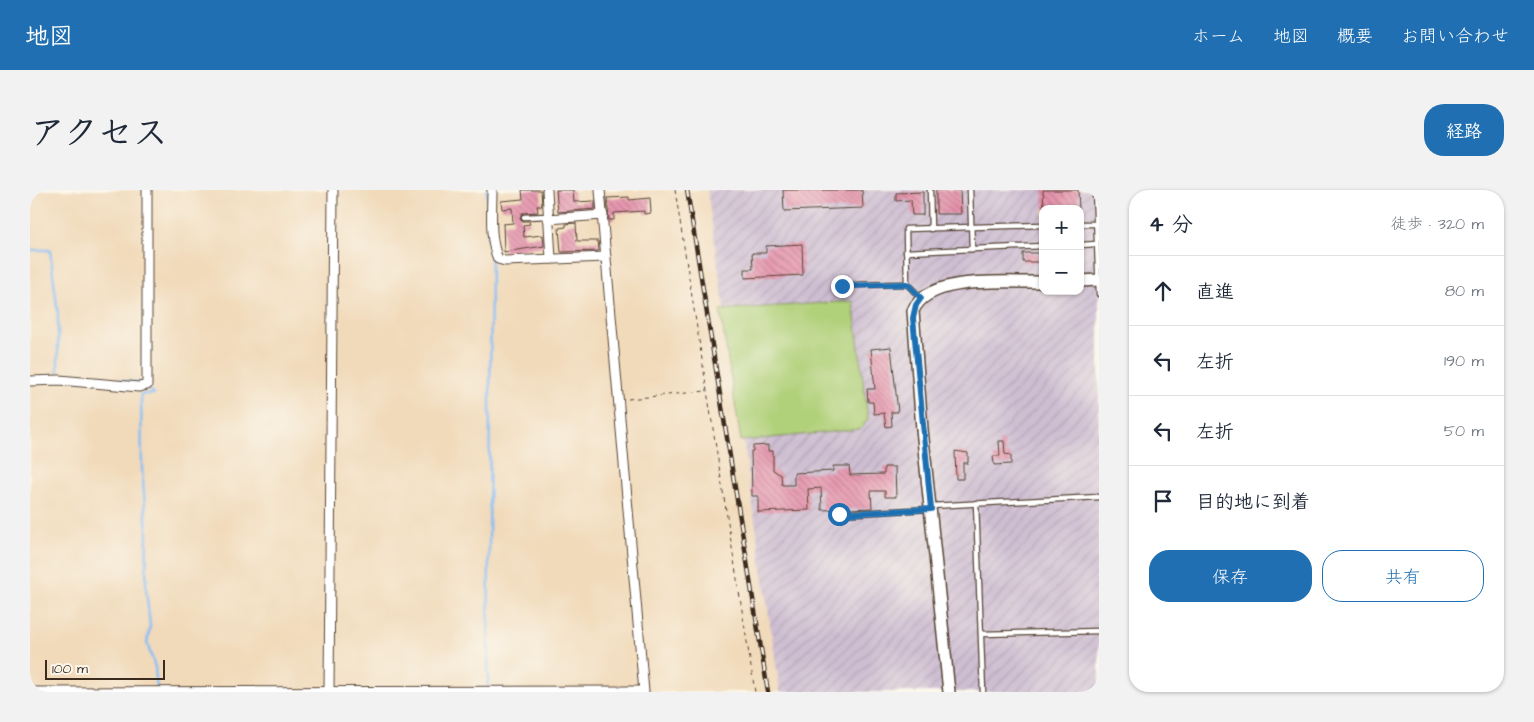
<!DOCTYPE html>
<html lang="ja">
<head>
<meta charset="utf-8">
<style>
	body { margin:0; font-family:"Architects Daughter","Klee One",sans-serif; background:#f2f2f3; color:#1f2937 }
	.controls { position:absolute; right:15px; top:15px; display:grid; overflow:hidden; border-radius:10px; box-shadow:0 1px 4px #0004 }
	.controls button { width:45px; height:45px; display:grid; place-items:center; padding:0; border:0; border-bottom:1px solid #e0e1e3; background:#fff; color:#1f2937; font:25px sans-serif }
	.scale { position:absolute; left:15px; bottom:12px; width:120px; box-sizing:border-box; padding-left:5px; border:2px solid #3b2a1e; border-top:0; font-size:14px; line-height:18px; white-space:nowrap; color:#3b2a1e; -webkit-text-stroke:4px #fbf7ec; paint-order:stroke }
	.stop { position:absolute; width:15px; height:15px; margin:-11px; border:4px solid #1f6fb2; border-radius:50%; background:#fff }
	.stop.end { background:#1f6fb2; border-color:#fff; box-shadow:0 1px 5px #0008 }
	.list { margin:0; padding:0; list-style:none }
	h2 { display:flex; justify-content:space-between; align-items:center; height:65px; margin:0; padding:0 20px; font-size:21px }
	h2 small { font-size:16px; font-weight:400; color:#747a83 }
	.list li { display:grid; grid-template-columns:32px 1fr auto; gap:15px; align-items:center; box-sizing:border-box; height:70px; padding:0 20px; border-top:1px solid #e0e1e3 }
	.list b { display:block; font-size:19px; white-space:nowrap }
	.list em { font-size:16px; font-style:normal; color:#747a83 }
	.actions { display:flex; gap:10px; padding:15px 20px }
	.actions a { flex:1; padding:11px 0; border:1px solid #1f6fb2; border-radius:20px; text-align:center; font-size:18px; color:#1f6fb2 }
	.actions .main { background:#1f6fb2; color:#fff }
	.icon { flex:none; width:28px; height:28px; fill:none; stroke:currentColor; stroke-width:2; stroke-linecap:round; stroke-linejoin:round }
	.map { position:relative; flex:none; width:1069px; height:502px; overflow:hidden; border-radius:20px }
	header { display:flex; align-items:center; gap:30px; box-sizing:border-box; height:70px; padding:0 25px; background:#1f6fb2; color:#fff }
	header strong { font-size:24px }
	nav { display:flex; gap:28px; margin-inline-start:auto; font-size:18px }
	.intro { display:flex; align-items:center; justify-content:space-between; box-sizing:border-box; height:120px; padding:0 30px }
	h1 { margin:0; font-size:35px }
	.button { padding:12px 22px; border-radius:20px; background:#1f6fb2; color:#fff; font-size:18px; font-weight:700 }
	main { display:flex; gap:30px; padding:0 30px }
	aside { flex:1; background:#fff; border-radius:20px; box-shadow:0 1px 4px #0004 }
	.map>svg:first-child { display:block }
	.industrial { fill:url(#industrial-furrows); fill-rule:evenodd }
	.green { fill:#b0d079; stroke:#767d4c }
	.lines { fill:none; stroke-linecap:round; stroke-linejoin:round }
	.stream { stroke:#83bdf4; stroke-width:2.5 }
	.building { fill:url(#building-back-hatch) }
	.service-casing { stroke:#564435; stroke-width:7 }
	.minor-casing { stroke:#564435; stroke-width:11 }
	.tertiary-casing { stroke:#564435; stroke-width:14 }
	.path { stroke:#564435; stroke-width:1; stroke-dasharray:4 4; stroke-linecap:butt }
	.service { stroke:#fff; stroke-width:4.5 }
	.minor { stroke:#fff; stroke-width:9 }
	.tertiary { stroke:#fff; stroke-width:11 }
	.rail-casing { stroke:#3b2a1e; stroke-width:4.5 }
	.rail { stroke:#fbf7ec; stroke-width:2.5; stroke-dasharray:8; stroke-linecap:butt }
	.route { stroke:#1f6fb2; stroke-width:6 }
</style>
</head>
<body>
<header>
<strong>地図</strong>
<nav><a>ホーム</a><a>地図</a><a>概要</a><a>お問い合わせ</a></nav>
</header>
<div class="intro"><h1>アクセス</h1><a class="button">経路</a></div>
<main>
<div class="map">
<svg width="1069" height="502" viewBox="0 0 1069 502">
	<defs>
		<pattern id="industrial-furrows" width="10" height="10" patternUnits="userSpaceOnUse" patternTransform="scale(1.25)"><rect width="10" height="10" fill="#cebed2"/><path d="M-1 1l2-2M0 10L10 0M9 11l2-2" fill="none" stroke="#b2a3b4"/></pattern>
		<pattern id="building-back-hatch" width="6" height="6" patternUnits="userSpaceOnUse" patternTransform="scale(1.25)"><rect width="6" height="6" fill="#e592ac"/><path d="M-1 5l2 2M0 0l6 6M5-1l2 2" fill="none" stroke="#bb778b"/></pattern>
	</defs>
	<rect width="100%" height="100%" fill="#fbf7ec"/>
	<filter id="ink" filterUnits="userSpaceOnUse"><feTurbulence type="fractalNoise" baseFrequency=".02" numOctaves="2"/><feDisplacementMap in="SourceGraphic" scale="10" xChannelSelector="R" yChannelSelector="G"/><feConvolveMatrix kernelMatrix="1 2 1 2 8 2 1 2 1" color-interpolation-filters="sRGB"/></filter>
	<filter id="wash" filterUnits="userSpaceOnUse"><feTurbulence type="fractalNoise" baseFrequency=".0096" numOctaves="4" result="noise"/><feDisplacementMap in="SourceGraphic" scale="20" xChannelSelector="R" yChannelSelector="G"/><feGaussianBlur stdDeviation="1.12" result="paint"/><feColorMatrix in="noise" values="0 0 0 0 0 0 0 0 0 0 0 0 0 0 0 0 0 1.4 0 .05"/><feComposite in="paint" operator="in"/></filter>
	<g filter="url(#wash)">
		<rect width="100%" height="100%" fill="#f1daba"/>
		<path class="industrial" d="M677 0H1069V502H750ZM1013 19H1050V101H1013Z"/>
		<path class="green" d="M823 111 838 229 831 239 711 251 690 120Z"/>
		<g class="lines">
			<g class="stream">
				<path d="M457 0 458 48 461 70 458 498"/>
				<path d="M0 60H20L28 124V187"/>
				<path d="M84 190 113 193"/>
				<path d="M117 197 124 204H111L112 279 117 342 116 399 120 436 117 453 125 477 127 501"/>
			</g>
		</g>
		<g id="blocks">
			<g class="building">
				<path d="M492 0H511L512 16H507L508 22 492 23 490 28 493 31H499L500 34 493 35 494 47 513 45 514 56 474 62 473 34 483 33 482 18 472 19 471 11 493 9Z"/>
				<path d="M526 0H543L544 12 565 11V19L528 22Z"/>
				<path d="M753 0H832L833 18 754 21Z"/>
				<path d="M906 0H930L931 24H906Z"/>
				<path d="M1013 0H1048L1049 19H1014Z"/>
				<path d="M893 2V25H882L881 10 866 11V3Z"/>
				<path d="M599 7V10L620 8 621 23 614 24V21L584 23V30H579L577 8Z"/>
				<path d="M546 33 547 51H568L569 61 531 62 529 38 536 37V34Z"/>
				<path d="M772 54 773 85 715 88V79H723L722 63H736V56Z"/>
				<path d="M993 63H1009L1010 72H993Z"/>
				<path d="M861 157 868 222H861L862 236 856 237 854 223 844 224 843 212H838L837 199H845L841 159Z"/>
				<path d="M969 251H974L975 264 981 265V274L964 275 963 266H970Z"/>
				<path d="M738 255V261H743V280L751 285 752 295H764V283L803 281V276H819L820 285 854 284V277H865L866 307H855V301H841L842 318 792 320 791 298 778 299 779 320 728 322V306H722L721 261H723V256Z"/>
				<path d="M925 261 938 263V273H933V289H926Z"/>
			</g>
		</g>
	</g>
	<g filter="url(#ink)">
		<use href="#blocks" fill-opacity="0" stroke="#564435" stroke-width="1"/>
		<g class="lines">
			<g class="service-casing">
				<g id="service">
					<path d="M900 0 901 39"/>
					<path d="M940 0 942 59"/>
					<path d="M1065 0 1069 104"/>
					<path d="M494 27 518 26"/>
					<path d="M1050 34H1067"/>
					<path d="M1050 55 1067 54"/>
					<path d="M876 62 1013 56"/>
					<path d="M812 95 877 94"/>
					<path d="M891 108 877 94 876 39 1013 35"/>
					<path d="M946 313 953 502"/>
					<path d="M901 316 1069 307"/>
					<path d="M809 324 899 319"/>
					<path d="M951 444 1069 441"/>
				</g>
			</g>
			<g class="minor-casing">
				<g id="minor">
					<path d="M462 0C462 22 459 48 468 69L475 71 576 67"/>
					<path d="M517 0 521 69"/>
					<path d="M570 0 614 502"/>
					<path d="M518 29 573 25"/>
					<path d="M0 191 29 190 109 197 117 195V0"/>
					<path d="M0 502 613 501"/>
					<path d="M299 502 303 0"/>
				</g>
			</g>
			<g class="tertiary-casing">
				<g id="tertiary">
					<path d="M1050 91 1069 90"/>
					<path d="M919 502 892 239 883 121C898 84 978 93 1013 92"/>
				</g>
			</g>
			<g class="path">
				<path d="M645 0 725 502"/>
				<path d="M598 209 676 201"/>
			</g>
			<use href="#service" class="service"/>
			<use href="#minor" class="minor"/>
			<use href="#tertiary" class="tertiary"/>
			<g class="rail-casing">
				<path id="rail" d="M657 0 738 502"/>
			</g>
			<use href="#rail" class="rail"/>
		</g>
	</g>
	<g class="lines" filter="url(#ink)">
		<path class="route" d="M809 324 901 319 883 128 886 115 891 108 877 94 812 96"/>
	</g>
</svg>
<div class="controls">
<button>+</button>
<button>−</button>
</div>
<div class="scale">100 m</div>
<div class="stop" style="left:809px;top:324px"></div>
<div class="stop end" style="left:812px;top:96px"></div>
</div>
<aside>
<h2>4 分<small>徒歩 · 320 m</small></h2>
<ul class="list">
<li><svg class="icon" aria-label="ahead" viewBox="0 0 24 24"><path d="M12 20V5M6 11l6-6 6 6"/></svg><div><b>直進</b></div><em>80 m</em></li>
<li><svg class="icon" aria-label="left" viewBox="0 0 24 24"><path d="M17 20v-9H6M10 6l-5 5 5 5"/></svg><div><b>左折</b></div><em>190 m</em></li>
<li><svg class="icon" aria-label="left" viewBox="0 0 24 24"><path d="M17 20v-9H6M10 6l-5 5 5 5"/></svg><div><b>左折</b></div><em>50 m</em></li>
<li><svg class="icon" aria-label="arrive" viewBox="0 0 24 24"><path d="M6 21V4h12l-3 4 3 4H6"/></svg><div><b>目的地に到着</b></div></li>
</ul>
<div class="actions"><a class="main">保存</a><a>共有</a></div>
</aside>
</main>
</body>
</html>
